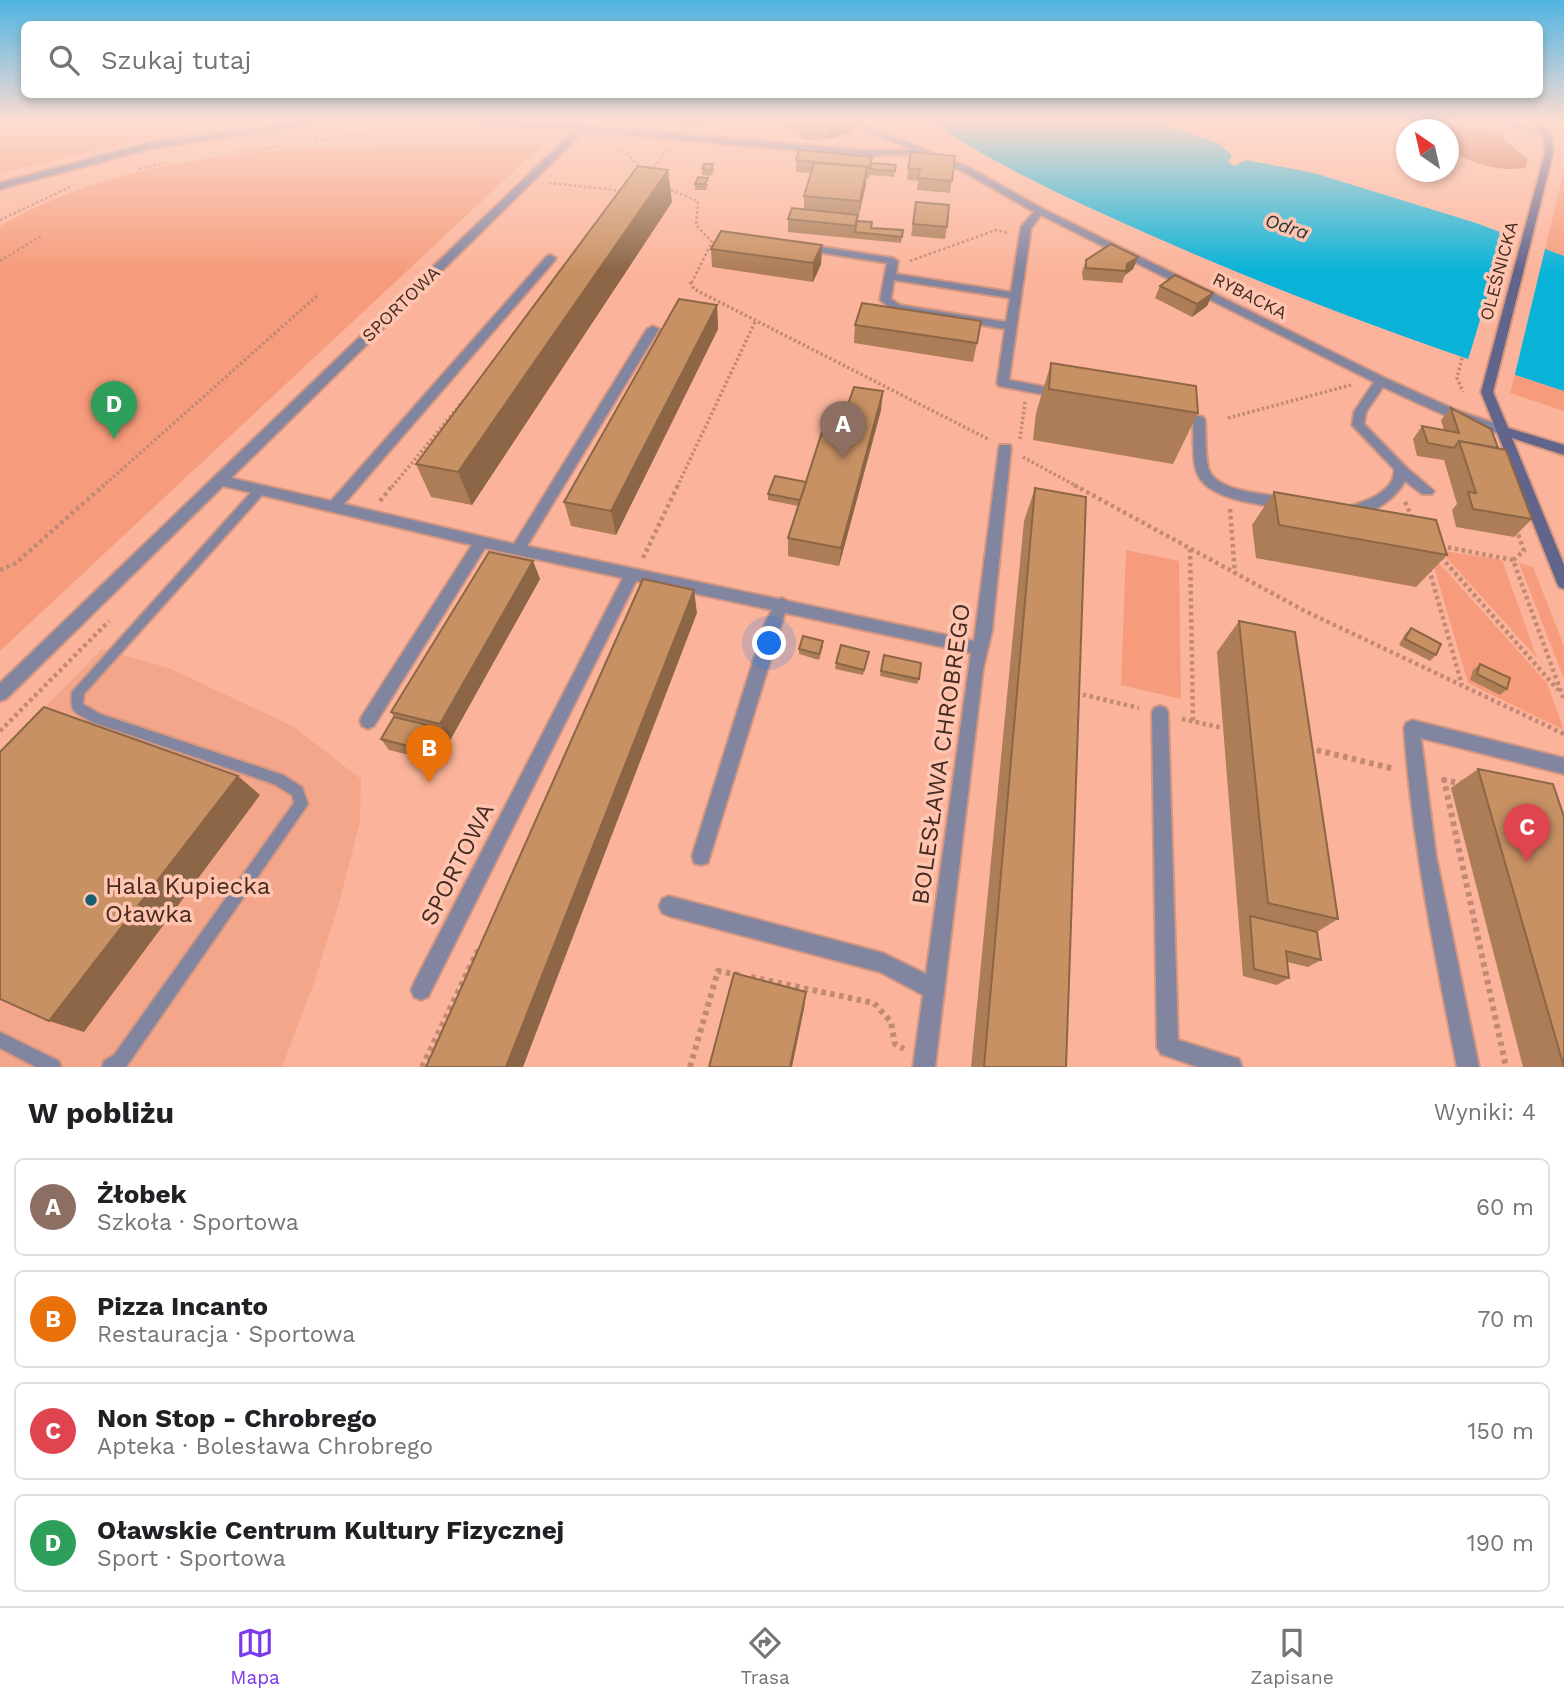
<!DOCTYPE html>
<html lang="pl">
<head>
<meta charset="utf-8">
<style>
	body { margin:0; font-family:"Work Sans",sans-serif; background:#f2f2f2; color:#202124 }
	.compass { position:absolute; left:1396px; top:119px; width:63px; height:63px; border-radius:50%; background:#fff; box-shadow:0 4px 10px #0003; rotate:326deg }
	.you { position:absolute; left:770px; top:644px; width:24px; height:24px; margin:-18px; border:5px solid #fff; border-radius:50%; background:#1a73e8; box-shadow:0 0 0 10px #1a73e833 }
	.badge { display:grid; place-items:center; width:46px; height:46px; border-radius:50%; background:#7c3aed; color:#fff; font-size:23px; font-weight:700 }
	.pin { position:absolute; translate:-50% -58px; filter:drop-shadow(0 2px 4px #0008) }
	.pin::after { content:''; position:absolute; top:37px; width:24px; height:21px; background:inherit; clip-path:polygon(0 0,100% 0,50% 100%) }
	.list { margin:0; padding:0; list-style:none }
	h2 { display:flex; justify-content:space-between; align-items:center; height:91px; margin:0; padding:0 28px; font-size:30px }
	h2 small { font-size:23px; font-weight:400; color:#757577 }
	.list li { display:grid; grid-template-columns:46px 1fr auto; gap:21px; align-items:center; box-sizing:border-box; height:98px; margin:0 14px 14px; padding:0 14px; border:2px solid #e0e0e0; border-radius:10px }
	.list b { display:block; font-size:26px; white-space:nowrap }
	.list p { margin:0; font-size:23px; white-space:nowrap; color:#757577 }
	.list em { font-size:23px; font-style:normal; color:#757577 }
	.icon { flex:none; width:38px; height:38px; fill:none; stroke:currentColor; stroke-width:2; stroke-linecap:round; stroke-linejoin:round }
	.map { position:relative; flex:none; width:1564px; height:1067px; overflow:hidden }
	.search { position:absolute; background:#fff; box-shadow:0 4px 10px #0003; left:21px; right:21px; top:21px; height:77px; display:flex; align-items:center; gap:18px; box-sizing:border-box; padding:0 24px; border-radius:10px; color:#757577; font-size:26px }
	.sheet { height:539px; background:#fff }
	nav { display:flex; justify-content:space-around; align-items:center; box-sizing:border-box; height:98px; border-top:2px solid #e0e0e0; background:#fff; font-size:19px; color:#757577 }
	nav a { display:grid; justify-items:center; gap:4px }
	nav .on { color:#7c3aed }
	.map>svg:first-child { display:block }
	.built { fill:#f4a68b }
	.green { fill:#f69c7c }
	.forest { fill:#d17251 }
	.water { fill:#09b3d8 }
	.pier { fill:#fbb49b }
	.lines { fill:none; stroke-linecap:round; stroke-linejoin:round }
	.lane-casing { stroke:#d39680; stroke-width:4 }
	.street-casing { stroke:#d39680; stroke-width:4 }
	.secondary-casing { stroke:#d39680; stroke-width:4 }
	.path-far3 { stroke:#c28975; stroke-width:2.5; stroke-dasharray:2.5 2.5; stroke-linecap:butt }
	.path-far2 { stroke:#c28975; stroke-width:3.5; stroke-dasharray:2.5 2.5; stroke-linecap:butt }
	.path-far1 { stroke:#c28975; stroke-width:4.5; stroke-dasharray:3.5 3.5; stroke-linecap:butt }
	.path { stroke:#c28975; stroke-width:6; stroke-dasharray:4.5 4.5; stroke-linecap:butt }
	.lane { fill:#8285a0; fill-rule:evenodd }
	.street { fill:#8285a0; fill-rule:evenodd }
	.secondary { fill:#61648b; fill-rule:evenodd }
	.wall { fill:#ac7d56 }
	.shaded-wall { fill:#8c6646 }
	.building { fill:#c89164; stroke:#8c6646; stroke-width:2 }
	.poi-dot { fill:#1a5e71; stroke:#ffc5b1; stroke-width:2.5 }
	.labels { text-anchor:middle; stroke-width:7; stroke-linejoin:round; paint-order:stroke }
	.far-street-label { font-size:18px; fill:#462b21; stroke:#ffc5b1 }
	.far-water-label { font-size:19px; font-style:italic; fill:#1e353c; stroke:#ffc5b1 }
	.near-street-label { font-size:24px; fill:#462b21; stroke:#ffc5b1 }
	.near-poi-label { font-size:24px; fill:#462b21; stroke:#ffc5b1; text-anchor:start }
</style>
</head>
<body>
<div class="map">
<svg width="1564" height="1067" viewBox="0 0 1564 1067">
	<rect width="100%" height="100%" fill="#fbb49b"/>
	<path class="built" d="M102 649 169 668 294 727 361 779 360 822 339 903 314 983 282 1067H0V753Z"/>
	<g class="green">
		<path d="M0 122H202L197 127 0 173Z"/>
		<path d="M543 144 0 651V226C158 134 365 147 543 144Z"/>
		<path d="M1564 170V256L1545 249Z"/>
		<path d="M1515 375 1564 391V411L1510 393Z"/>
		<path d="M1126 550 1179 561 1181 699 1121 685Z"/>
		<path d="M1445 551 1502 560 1537 658 1444 555Z"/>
		<path d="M1430 553 1547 683 1564 730 1468 683Z"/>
		<path d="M1519 563 1533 567 1564 646V679Z"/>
	</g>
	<path class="forest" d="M1476 126 1505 134 1504 140 1528 159 1525 168C1501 172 1468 164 1449 148L1448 130 1429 129 1434 127Z"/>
	<path class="water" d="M931 122H1157L1218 143 1232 155 1228 162 1234 166 1246 160 1314 173 1476 223 1564 256V391C1423 345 1283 294 1148 234 1073 201 999 167 931 122Z"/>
	<path class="pier" d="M1507 231 1546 245 1514 378 1467 363Z"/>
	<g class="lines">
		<g class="lane-casing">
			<g id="lane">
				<path d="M260 486 265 490 264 493 84 694 83 704 100 714 283 775 302 787 308 804 126 1067H102L104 1061 114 1055 294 803 292 795 274 784 92 722C74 711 70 714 72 692L256 487Z"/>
				<path d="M0 1032 59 1061 61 1067H36L0 1048Z"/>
			</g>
		</g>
		<g class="street-casing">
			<g id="street">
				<path d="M299 122H318L314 125 153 148 0 189V183L152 142Z"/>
				<path d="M465 122 582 125 858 150H912L848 122H858L970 168 1043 209 1385 378 1456 410 1505 427 1507 430 1505 433C1487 437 1405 397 1383 387L1366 412 1364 424 1407 468 1434 491 1432 494H1422L1405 481C1396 499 1365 521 1343 516L1341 512 1343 508C1361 503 1396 493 1394 469L1352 425 1354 412 1374 382 1041 215 1031 228 1009 380 1066 391 1068 394 1066 397 1062 398 999 386 997 383 1005 329 893 310 880 300 887 263 804 250 799 247 804 244 893 258 898 261 896 274 1011 292 1021 227 1034 212 964 172 922 154 858 156 584 131 231 478 331 501 547 256 551 255 556 258 555 260 344 504 514 544 647 329 653 326 659 329 527 546 778 599 782 598 788 601 974 641 999 448 1000 445H1010L1011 448 992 631 983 669 935 1067H913L923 995 880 972 669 916 662 913 659 906 662 899 669 896 883 953 926 974 971 653 785 613 710 856 708 863 701 865 694 863 692 856 765 623 772 610 636 581 428 997 421 1000 414 997 411 990 414 983 623 578 485 548 374 726 368 729 362 726 360 721 362 716 472 545 223 486 6 699 0 701V683L575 130 469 125ZM894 280 1010 298 1006 322 900 305 891 299Z"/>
				<path d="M1496 122H1509L1549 133 1545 136Z"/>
				<path d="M1179 412 1203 417 1205 420C1206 433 1205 459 1209 470 1219 494 1270 493 1291 499L1293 503 1291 507 1286 508C1262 505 1207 500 1197 473 1192 461 1194 436 1193 423L1175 419 1173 416Z"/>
				<path d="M1160 706 1166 708 1168 713 1178 1040 1239 1059 1242 1067H1198L1161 1054 1157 1047 1152 713 1154 708Z"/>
				<path d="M1412 720 1564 758V774L1421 738 1436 856 1479 1067H1457C1435 954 1412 843 1404 728L1406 723Z"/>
			</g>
		</g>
		<g class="secondary-casing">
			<path id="secondary" d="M1535 122H1543L1552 139 1553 153 1493 392 1508 428 1564 445V455L1512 438 1564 565V589L1559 587 1557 583 1481 392 1545 153 1544 139Z"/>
		</g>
		<g class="path-far3">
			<path d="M385 131 396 140"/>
			<path d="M315 141 395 129 456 131"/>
			<path d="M617 149 630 156 641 171"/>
			<path d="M239 152 282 146"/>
			<path d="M139 169 165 163"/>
			<path d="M651 171 667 150"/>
			<path d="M549 183 624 191"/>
			<path d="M666 188 698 201 696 225 712 242 691 284"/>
			<path d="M0 220 70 187"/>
			<path d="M0 261 41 236"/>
			<path d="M910 261 996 230 1008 233"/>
		</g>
		<g class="path-far2">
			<path d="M690 282 694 289 990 440"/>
			<path d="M1462 358 1457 378 1463 392"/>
			<path d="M1228 418 1351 385"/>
			<path d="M1020 439 1025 402"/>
			<path d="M1023 457 1078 487"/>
			<path d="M102 487 318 295"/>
			<path d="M392 487 464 400"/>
			<path d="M677 487 755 322"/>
		</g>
		<g class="path-far1">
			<path d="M1074 485 1303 610 1564 734"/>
			<path d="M380 501 393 485"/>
			<path d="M1405 502 1413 519"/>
			<path d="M1230 509 1235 574"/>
			<path d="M1516 528 1524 551 1513 560 1564 700"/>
			<path d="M1441 546 1513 560"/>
			<path d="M1190 549 1193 721"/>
			<path d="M1441 557 1558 690"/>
			<path d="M643 558 678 485"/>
			<path d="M1429 569 1462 685"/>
			<path d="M0 570 16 563 104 485"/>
			<path d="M1076 693 1139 708"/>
			<path d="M1182 719 1223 728"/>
			<path d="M0 731 109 621"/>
		</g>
		<g class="path">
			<path d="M1308 748 1395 769"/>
			<path d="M1464 784 1444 780 1506 1067"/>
			<path d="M751 977 874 1003 891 1022 895 1044 904 1049"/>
			<path d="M422 1067 478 950"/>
			<path d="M690 1067 718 971 739 975"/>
		</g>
		<use href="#lane" class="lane"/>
		<use href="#street" class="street"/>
		<use href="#secondary" class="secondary"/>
	</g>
	<g class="wall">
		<path d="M632 122H705L701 128 632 123Z"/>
		<path d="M773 122H853L852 132 828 139 806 140Z"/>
		<path d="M955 156 950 193 917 190 918 181 907 180 908 168Z"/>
		<path d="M872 157 871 163 896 165 894 177 869 175V179L866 178V185L857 221 872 228 903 230 901 243 788 232V219L804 209V196L811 173 796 172V160Z"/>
		<path d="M713 164 714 171 711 176 702 175V169Z"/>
		<path d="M695 184H708L706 190H695Z"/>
		<path d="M672 202 472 505 431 497 416 464Z"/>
		<path d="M916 202 947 227 945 239 911 236Z"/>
		<path d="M822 245 821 264 813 282 712 267 711 249Z"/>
		<path d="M1138 257 1133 269 1125 275 1122 283 1083 280 1082 272 1086 260Z"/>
		<path d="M1160 286 1213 293 1207 306 1192 317 1155 298Z"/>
		<path d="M717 305 718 329 616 535 571 526 564 502Z"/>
		<path d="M855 325 977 343 973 362 854 343Z"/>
		<path d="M1051 363 1198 413 1173 464 1033 440 1036 413Z"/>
		<path d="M1451 408 1498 448 1532 519 1514 537 1456 527 1452 510 1457 504 1444 460 1417 456 1413 439 1422 426 1444 430 1441 420Z"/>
		<path d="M846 410H881L839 566 788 556V538L798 506 768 500V494L806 482Z"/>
		<path d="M1035 488 1066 1067H971L1024 521Z"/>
		<path d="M1274 492 1447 555 1416 587 1256 558 1252 525Z"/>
		<path d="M533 561 540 579 438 762 389 750 381 739 394 717 391 712Z"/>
		<path d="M1239 621 1338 919 1317 932 1321 960 1308 967 1287 962 1289 978 1277 985 1243 976 1217 652Z"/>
		<path d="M1411 628 1436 655 1430 661 1399 645 1405 634Z"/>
		<path d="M823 641V647L819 660 799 654V649Z"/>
		<path d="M884 655 919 679 917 684 880 676Z"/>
		<path d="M868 658 863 675 835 669 836 663Z"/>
		<path d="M1480 664 1507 689 1500 695 1470 680 1473 670Z"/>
		<path d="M1478 769 1564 1067H1523L1451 788Z"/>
	</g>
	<g class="shaded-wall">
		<path d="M700 122H705L701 128Z"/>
		<path d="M829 122H853L852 132 828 139Z"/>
		<path d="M867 167 866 185 858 219 860 201Z"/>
		<path d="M668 170 672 202 472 505 458 472Z"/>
		<path d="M822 245 821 264 813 282V263Z"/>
		<path d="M1138 257 1133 269 1125 275 1127 264Z"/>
		<path d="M1213 293 1207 306 1192 317 1197 304Z"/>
		<path d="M717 305 718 329 616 535 611 511Z"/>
		<path d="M883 391 881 410 839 566 841 548Z"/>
		<path d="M533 561 540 579 438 762 431 752 444 729 440 724Z"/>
		<path d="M694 590 697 613 523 1067H506Z"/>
		<path d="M238 776 260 795 84 1032 49 1021Z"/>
		<path d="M806 992 804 1009 792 1067H790Z"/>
	</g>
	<g class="building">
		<path d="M799 150 872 157 870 167 796 160Z"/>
		<path d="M911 152 955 156 952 181 918 178 920 169 908 168Z"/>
		<path d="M814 163 867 167 860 201 804 196Z"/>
		<path d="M871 163 896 165 895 171 870 169Z"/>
		<path d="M704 164H713L711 170 702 169Z"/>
		<path d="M638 166 668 170 458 472 416 464Z"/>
		<path d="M698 177 708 178 705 184H695Z"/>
		<path d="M916 202 949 205 947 227 913 224Z"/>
		<path d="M792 208 858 215 855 226 788 219Z"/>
		<path d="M857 221 872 222 871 228 903 230 902 237 855 232Z"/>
		<path d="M721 231 822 245 813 263 711 249Z"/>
		<path d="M1111 244 1138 257 1127 264 1126 271 1086 268V260Z"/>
		<path d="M1175 275 1213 293 1197 304 1160 286Z"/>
		<path d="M679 299 717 305 611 511 564 502Z"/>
		<path d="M862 303 981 321 977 343 855 325Z"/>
		<path d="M1051 363 1196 386 1198 413 1049 389Z"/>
		<path d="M854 387 883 391 841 548 788 538 830 407 846 410Z"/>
		<path d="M1451 408 1491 429 1498 448 1459 441 1454 448 1428 443 1422 426 1459 433Z"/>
		<path d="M1459 441 1506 450 1532 519 1473 509 1468 492 1476 493Z"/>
		<path d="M775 476 806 482 800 500 768 494Z"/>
		<path d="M1035 488 1086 497 1066 1067H984Z"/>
		<path d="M1274 492 1436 520 1447 555 1279 525Z"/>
		<path d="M489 552 533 561 440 724 391 712Z"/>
		<path d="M643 579 694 590 506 1067H426Z"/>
		<path d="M1239 621 1295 632 1338 919 1268 903Z"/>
		<path d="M1411 628 1441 644 1436 655 1405 639Z"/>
		<path d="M803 636 823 641 819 654 799 649Z"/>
		<path d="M841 645 869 652 864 670 836 663Z"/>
		<path d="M884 655 921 663 919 679 881 671Z"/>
		<path d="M1480 664 1510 678 1507 689 1477 674Z"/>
		<path d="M44 707 238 776 49 1021 0 999V752Z"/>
		<path d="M394 717 444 729 431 752 381 739Z"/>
		<path d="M1478 769 1553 784 1564 817V1067Z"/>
		<path d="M1250 916 1317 932 1321 960 1286 951 1289 978 1254 969Z"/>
		<path d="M734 973 806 992 790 1067H709Z"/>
	</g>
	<linearGradient id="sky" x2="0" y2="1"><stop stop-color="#4fb4e2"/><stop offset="0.45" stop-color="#fdddd2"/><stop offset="1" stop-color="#fdddd2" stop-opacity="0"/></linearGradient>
	<rect width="1564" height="271" fill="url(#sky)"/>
	<circle class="poi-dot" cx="91" cy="900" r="7"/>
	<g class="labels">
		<g class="far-street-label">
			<text transform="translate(1499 271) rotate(-75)" y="6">OLEŚNICKA</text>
			<text transform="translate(1250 296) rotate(27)" y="6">RYBACKA</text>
			<text transform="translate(401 304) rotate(-44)" y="6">SPORTOWA</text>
		</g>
		<g class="far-water-label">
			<text transform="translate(1287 226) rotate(18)" y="7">Odra</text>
		</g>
		<g class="near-street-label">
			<text transform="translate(941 754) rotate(-82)" y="8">BOLESŁAWA CHROBREGO</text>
			<text transform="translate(457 864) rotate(-63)" y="8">SPORTOWA</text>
		</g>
		<g class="near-poi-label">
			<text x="105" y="894">Hala Kupiecka<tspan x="105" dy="28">Oławka</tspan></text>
		</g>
	</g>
</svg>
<svg class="compass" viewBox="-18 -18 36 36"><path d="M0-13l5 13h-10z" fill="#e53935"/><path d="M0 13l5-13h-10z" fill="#757577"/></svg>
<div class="you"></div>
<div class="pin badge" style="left:843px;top:459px;background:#8d6e63">A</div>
<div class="pin badge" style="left:429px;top:783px;background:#e8710a">B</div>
<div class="pin badge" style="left:1527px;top:862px;background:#e0444e">C</div>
<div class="pin badge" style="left:114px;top:439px;background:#2e9e5b">D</div>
<div class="search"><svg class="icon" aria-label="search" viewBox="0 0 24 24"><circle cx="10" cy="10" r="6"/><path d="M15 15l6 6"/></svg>Szukaj tutaj</div>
</div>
<section class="sheet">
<h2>W pobliżu<small>Wyniki: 4</small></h2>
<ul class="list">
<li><span class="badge" style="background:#8d6e63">A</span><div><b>Żłobek</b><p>Szkoła · Sportowa</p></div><em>60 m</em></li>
<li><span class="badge" style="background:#e8710a">B</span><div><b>Pizza Incanto</b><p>Restauracja · Sportowa</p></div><em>70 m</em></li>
<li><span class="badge" style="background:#e0444e">C</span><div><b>Non Stop - Chrobrego</b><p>Apteka · Bolesława Chrobrego</p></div><em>150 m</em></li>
<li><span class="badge" style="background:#2e9e5b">D</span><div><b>Oławskie Centrum Kultury Fizycznej</b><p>Sport · Sportowa</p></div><em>190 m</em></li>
</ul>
</section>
<nav>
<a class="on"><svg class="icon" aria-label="map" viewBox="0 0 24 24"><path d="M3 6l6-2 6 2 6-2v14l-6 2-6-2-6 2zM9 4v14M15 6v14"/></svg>Mapa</a>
<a><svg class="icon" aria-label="directions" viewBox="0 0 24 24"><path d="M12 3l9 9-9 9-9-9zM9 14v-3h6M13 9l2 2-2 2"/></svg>Trasa</a>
<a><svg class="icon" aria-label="saved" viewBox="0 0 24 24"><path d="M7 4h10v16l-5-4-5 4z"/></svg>Zapisane</a>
</nav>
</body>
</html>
